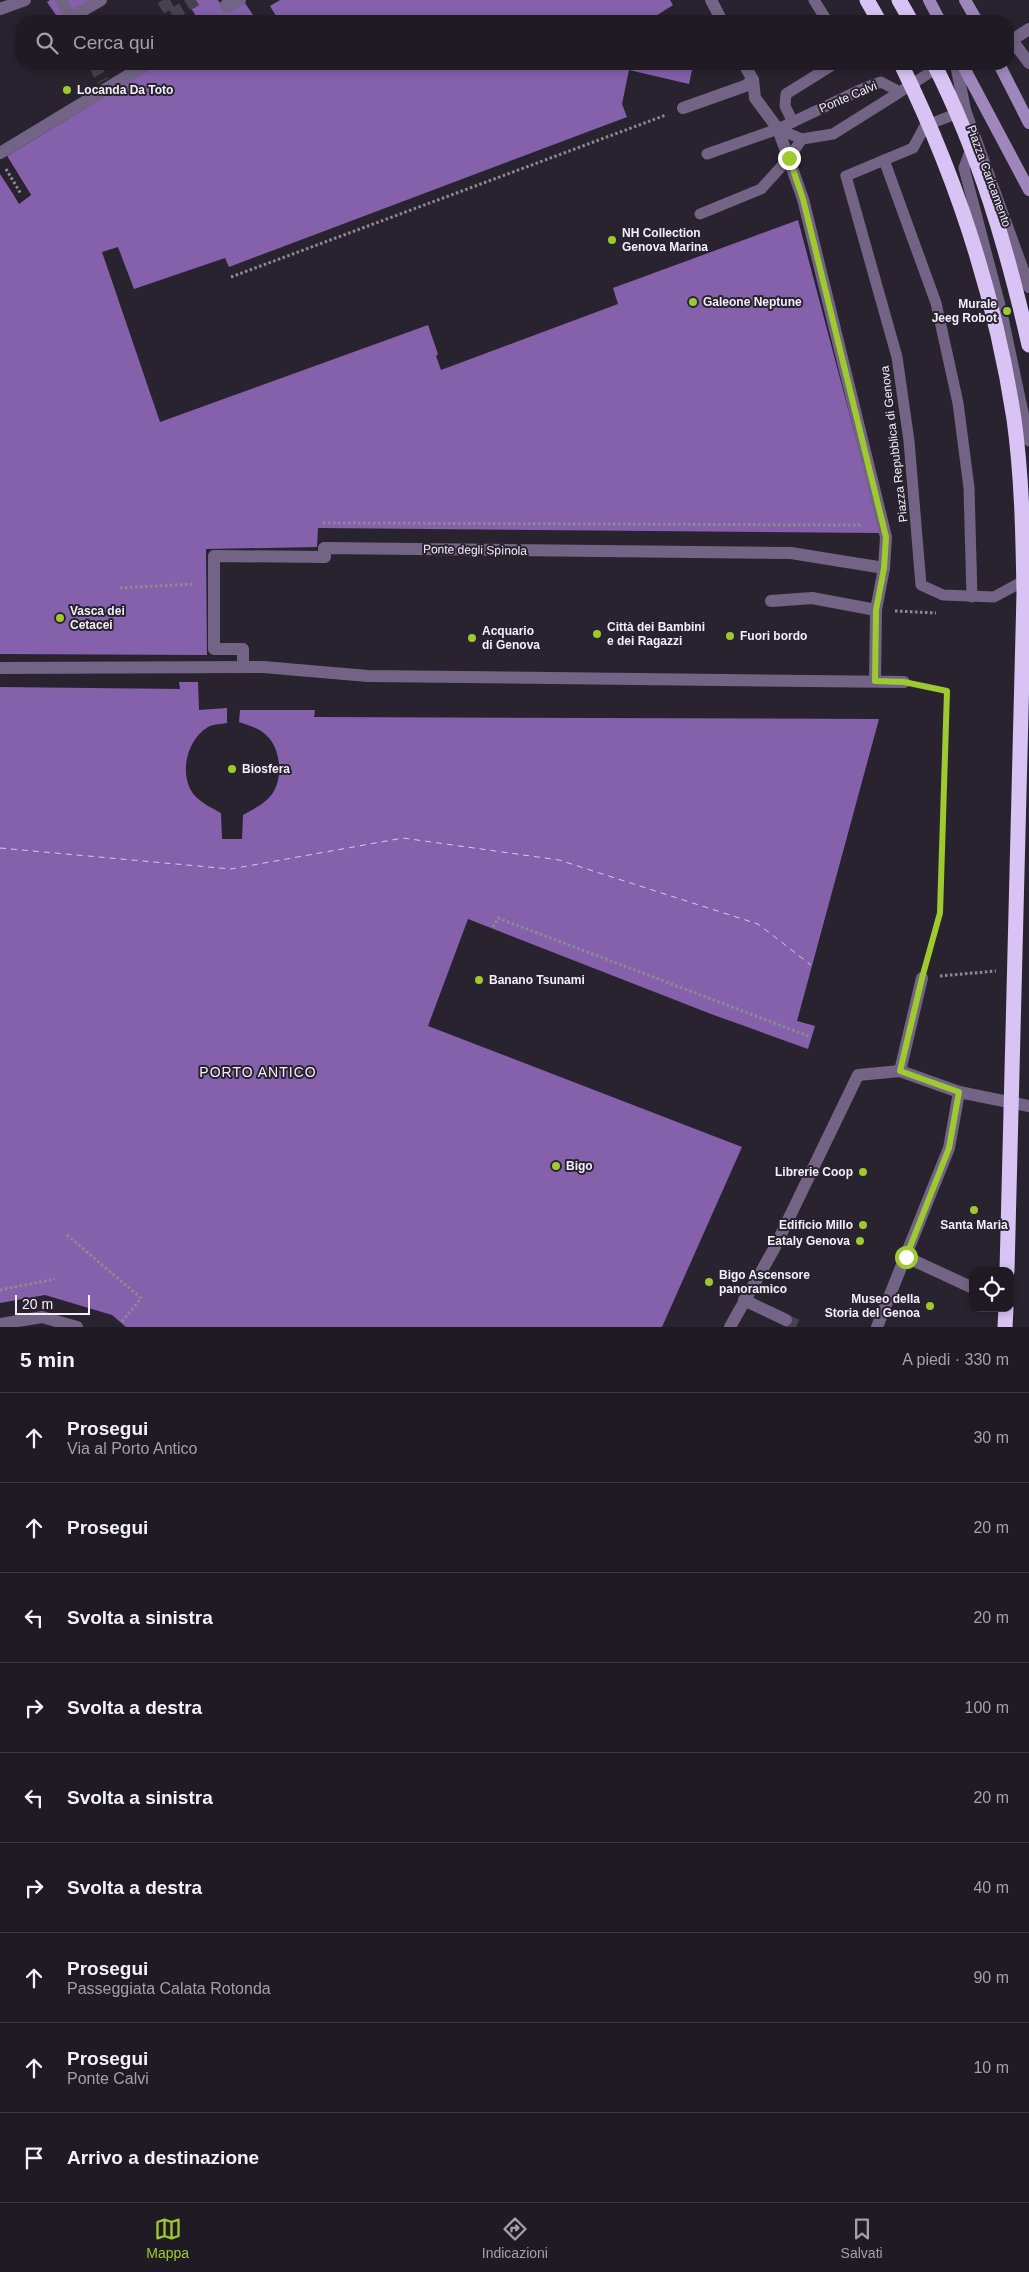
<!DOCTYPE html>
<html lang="it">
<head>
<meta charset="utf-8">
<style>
	body { margin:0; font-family:Helvetica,sans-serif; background:#27232c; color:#f1f3f6 }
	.controls { position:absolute; right:15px; bottom:15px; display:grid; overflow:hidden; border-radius:10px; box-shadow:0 2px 8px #0003 }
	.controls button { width:45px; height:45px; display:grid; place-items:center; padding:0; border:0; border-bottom:1px solid #3c3841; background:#1f1a24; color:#f1f3f6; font:25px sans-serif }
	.scale { position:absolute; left:15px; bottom:12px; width:75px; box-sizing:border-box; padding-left:5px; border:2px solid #f3eff9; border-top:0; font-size:14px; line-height:18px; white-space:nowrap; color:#f3eff9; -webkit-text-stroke:4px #292330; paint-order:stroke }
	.stop { position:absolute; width:15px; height:15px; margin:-11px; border:4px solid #9eca2f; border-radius:50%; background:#fff }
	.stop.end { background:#9eca2f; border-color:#fff; box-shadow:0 1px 5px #0008 }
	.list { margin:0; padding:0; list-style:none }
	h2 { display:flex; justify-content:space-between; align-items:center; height:65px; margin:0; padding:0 20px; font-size:21px }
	h2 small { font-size:16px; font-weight:400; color:#a1a1a6 }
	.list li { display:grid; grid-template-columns:32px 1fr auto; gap:15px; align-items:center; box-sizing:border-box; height:90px; padding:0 20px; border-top:1px solid #3c3841 }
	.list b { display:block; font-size:19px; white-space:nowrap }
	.list p { margin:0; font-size:16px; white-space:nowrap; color:#a1a1a6 }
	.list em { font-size:16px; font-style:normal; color:#a1a1a6 }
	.icon { flex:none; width:28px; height:28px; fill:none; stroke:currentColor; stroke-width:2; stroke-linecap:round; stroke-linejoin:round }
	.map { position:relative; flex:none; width:1029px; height:1327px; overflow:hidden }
	.search { position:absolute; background:#1f1a24; box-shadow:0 2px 8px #0003; left:15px; right:15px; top:15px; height:55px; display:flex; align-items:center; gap:12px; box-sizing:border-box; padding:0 18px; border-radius:20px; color:#a1a1a6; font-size:19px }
	.sheet { height:875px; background:#1f1a24 }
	nav { display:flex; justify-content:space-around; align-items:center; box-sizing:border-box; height:70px; border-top:1px solid #3c3841; background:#1f1a24; font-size:14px; color:#a1a1a6 }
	nav a { display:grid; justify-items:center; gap:2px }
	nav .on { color:#9eca2f }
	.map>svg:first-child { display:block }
	.water { fill:#8561ac }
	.pier { fill:#292330 }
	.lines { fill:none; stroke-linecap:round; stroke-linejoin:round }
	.ferry { stroke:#d9c7f0; stroke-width:1; stroke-dasharray:6 5; stroke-linecap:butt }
	.street-tunnel { stroke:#47424e; stroke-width:12; stroke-dasharray:12 6; stroke-linecap:butt }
	.path { stroke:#8e8994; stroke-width:3; stroke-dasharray:2.5 2.5; stroke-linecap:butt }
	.lane { stroke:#736485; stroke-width:11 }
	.street { stroke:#736485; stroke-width:12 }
	.secondary { stroke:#9f87bb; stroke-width:12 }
	.highway { stroke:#d8c3f4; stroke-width:15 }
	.highway-bridge { stroke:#d8c3f4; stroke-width:15 }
	.route { stroke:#9eca2f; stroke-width:6 }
	.poi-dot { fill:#9eca2f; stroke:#292330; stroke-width:2 }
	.labels { text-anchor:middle; stroke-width:4; stroke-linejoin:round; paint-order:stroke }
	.poi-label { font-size:12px; font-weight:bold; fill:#f3eff9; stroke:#292330; text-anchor:start }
	.street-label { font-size:12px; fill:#f3eff9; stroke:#292330 }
	.neighbourhood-label { font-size:14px; letter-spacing:1px; fill:#f3eff9; stroke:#292330 }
</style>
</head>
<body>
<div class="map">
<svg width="1029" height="1327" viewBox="0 0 1029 1327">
	<rect width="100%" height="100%" fill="#292330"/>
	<g class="water">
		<path d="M50 0H98L64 21H60L47 2Z"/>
		<path d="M186 0H218L225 10 243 0 257 21H199Z"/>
		<path d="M280 0H670L673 5 648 21H279L270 6Z"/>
		<path d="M158 64H682L693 66 689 84 629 70 622 104 627 117 229 267 225 258 134 289 118 247 102 252 160 422 428 325 438 354 436 356 441 370 618 304 613 288 798 220 881 533 318 528 317 547 206 549 207 655 0 654V174L19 203 31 195 7 156Z"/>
		<path d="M179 682H198L199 710 227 708V723C221 724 213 724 208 727 186 740 178 776 195 796 203 804 212 808 221 813L222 839H242L243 815C254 809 268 802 274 791 283 775 280 748 267 736 260 728 249 726 239 722L240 710H315L314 717 879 719 797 1021 815 1026 808 1049 711 1014 468 919 428 1026 742 1147 662 1327H126L112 1315 45 1295 0 1303V687L180 689Z"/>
	</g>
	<path class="pier" d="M7 156 31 195 19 204 0 171 20 200 28 194 5 158Z"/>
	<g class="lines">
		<path class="ferry" d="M0 848 231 869 403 838 559 860 758 924 811 965"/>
		<g class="street-tunnel">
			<path d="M163 0 175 21"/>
			<path d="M172 15 196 0"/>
			<path d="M94 64 103 81"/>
			<path d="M786 1320 800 1327"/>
		</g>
		<g class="path">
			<path d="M6 169 21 194"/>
			<path d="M231 277 666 115"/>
			<path d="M323 523 863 525"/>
			<path d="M120 588 195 584"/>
			<path d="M895 611 936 613"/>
			<path d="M923 686 947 691 940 913 927 961"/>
			<path d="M493 927 498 918 811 1037"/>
			<path d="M940 976 996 971"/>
			<path d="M67 1235 141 1298 121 1323"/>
			<path d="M0 1290 55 1279"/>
		</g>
		<g class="lane">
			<path d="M814 0 827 21"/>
			<path d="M900 92 881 82 862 89 778 129 802 139 833 134 892 97 943 64"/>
			<path d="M963 111 925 126 913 148 846 176 897 357 909 441 921 585 943 595 994 597 1029 578"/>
			<path d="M793 122 785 106 786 94 834 64"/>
			<path d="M972 146 964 168 1002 313 1029 441"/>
			<path d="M707 154 778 129"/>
			<path d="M884 160 936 303 958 403 969 488 972 597"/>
			<path d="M700 214 761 189 789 158 802 139"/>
		</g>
		<g class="street">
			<path d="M61 0 72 21"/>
			<path d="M711 0 722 21"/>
			<path d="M226 5 227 7 240 0"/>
			<path d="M0 9 25 0"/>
			<path d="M70 18 101 0"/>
			<path d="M1012 40 1029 63"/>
			<path d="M1012 40 1029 29"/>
			<path d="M744 64 753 80 755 98 778 129 803 199 886 537 884 568 876 610 875 681"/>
			<path d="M956 64 965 110 1029 287"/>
			<path d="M683 108 745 86 753 80"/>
			<path d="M0 153 147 64"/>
			<path d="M771 601 812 598 876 610"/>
			<path d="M243 667V649H214V556L325 557 324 548 791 553 884 568"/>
			<path d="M0 668 263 667 368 676 904 682"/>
			<path d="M900 1071 922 978"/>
			<path d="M906 1257 973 1288"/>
			<path d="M744 1300 786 1320"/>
			<path d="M0 1324 42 1317 77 1327"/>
			<path d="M730 1327 775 1247 858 1075 900 1071 959 1092 1029 1106"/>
			<path d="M877 1327 949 1148 959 1092"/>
		</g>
		<g class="secondary">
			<path d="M929 0 940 21"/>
			<path d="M965 0 977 21"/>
			<path d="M962 64 1029 190"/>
			<path d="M999 64 1029 123"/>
		</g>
		<g class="highway">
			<path d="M867 0 879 21"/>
			<path d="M899 0 911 21"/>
			<path d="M1005 1327 1006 1308"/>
		</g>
		<g class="highway-bridge">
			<path d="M901 64C956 176 995 295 1014 419 1022 477 1023 535 1024 593L1007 1271"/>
			<path d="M934 64C979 153 1007 248 1029 345"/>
		</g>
	</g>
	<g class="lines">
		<path class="route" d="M789 158 803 199 886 537 884 568 876 610 875 681 904 682 947 691 940 913 922 978 900 1071 959 1092 949 1148 906 1257"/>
	</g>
	<g class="poi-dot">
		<circle cx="67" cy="90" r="5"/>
		<circle cx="612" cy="240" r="5"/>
		<circle cx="693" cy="302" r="5"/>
		<circle cx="1007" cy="311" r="5"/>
		<circle cx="60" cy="618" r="5"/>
		<circle cx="597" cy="634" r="5"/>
		<circle cx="730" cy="636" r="5"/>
		<circle cx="472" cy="638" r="5"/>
		<circle cx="232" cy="769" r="5"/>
		<circle cx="479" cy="980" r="5"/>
		<circle cx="556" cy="1166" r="5"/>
		<circle cx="863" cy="1172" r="5"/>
		<circle cx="974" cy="1210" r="5"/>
		<circle cx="863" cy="1225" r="5"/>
		<circle cx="860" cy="1241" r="5"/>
		<circle cx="709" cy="1282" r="5"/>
		<circle cx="930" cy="1306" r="5"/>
	</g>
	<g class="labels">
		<g class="poi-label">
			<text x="77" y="94">Locanda Da Toto</text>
			<text x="622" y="237">NH Collection<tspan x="622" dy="14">Genova Marina</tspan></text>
			<text x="703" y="306">Galeone Neptune</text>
			<text x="997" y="308" text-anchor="end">Murale<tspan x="997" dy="14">Jeeg Robot</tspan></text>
			<text x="70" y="615">Vasca dei<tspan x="70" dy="14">Cetacei</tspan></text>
			<text x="607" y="631">Città dei Bambini<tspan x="607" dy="14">e dei Ragazzi</tspan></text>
			<text x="482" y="635">Acquario<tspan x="482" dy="14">di Genova</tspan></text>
			<text x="740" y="640">Fuori bordo</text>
			<text x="242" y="773">Biosfera</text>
			<text x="489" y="984">Banano Tsunami</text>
			<text x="566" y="1170">Bigo</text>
			<text x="853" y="1176" text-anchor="end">Librerie Coop</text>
			<text x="853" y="1229" text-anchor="end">Edificio Millo</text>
			<text x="974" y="1229" text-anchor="middle">Santa Maria</text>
			<text x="850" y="1245" text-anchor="end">Eataly Genova</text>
			<text x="719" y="1279">Bigo Ascensore<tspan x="719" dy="14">panoramico</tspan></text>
			<text x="920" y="1303" text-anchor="end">Museo della<tspan x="920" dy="14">Storia del Genoa</tspan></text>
		</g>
		<g class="street-label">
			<text transform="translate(848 97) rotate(-23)" y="4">Ponte Calvi</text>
			<text transform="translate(989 176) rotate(70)" y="4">Piazza Caricamento</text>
			<text transform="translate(894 444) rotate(-97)" y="4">Piazza Repubblica di Genova</text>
			<text transform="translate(475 550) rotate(1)" y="4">Ponte degli Spìnola</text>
		</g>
		<g class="neighbourhood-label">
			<text x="258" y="1077">PORTO ANTICO</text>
		</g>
	</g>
</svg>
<div class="controls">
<button><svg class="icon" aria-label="locate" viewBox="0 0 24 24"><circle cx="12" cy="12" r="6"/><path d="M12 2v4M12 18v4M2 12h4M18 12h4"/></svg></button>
</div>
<div class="scale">20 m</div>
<div class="stop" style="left:906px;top:1257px"></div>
<div class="stop end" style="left:789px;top:158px"></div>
<div class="search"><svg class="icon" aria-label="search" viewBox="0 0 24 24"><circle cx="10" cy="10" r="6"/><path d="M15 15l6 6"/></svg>Cerca qui</div>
</div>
<section class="sheet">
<h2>5 min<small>A piedi · 330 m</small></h2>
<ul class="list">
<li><svg class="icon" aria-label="ahead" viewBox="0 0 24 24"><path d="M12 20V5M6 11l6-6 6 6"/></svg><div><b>Prosegui</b><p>Via al Porto Antico</p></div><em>30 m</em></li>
<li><svg class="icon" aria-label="ahead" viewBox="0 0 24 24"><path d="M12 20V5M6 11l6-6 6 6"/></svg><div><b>Prosegui</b></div><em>20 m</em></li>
<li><svg class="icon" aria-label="left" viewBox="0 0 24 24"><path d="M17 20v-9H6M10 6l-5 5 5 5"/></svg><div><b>Svolta a sinistra</b></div><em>20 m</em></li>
<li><svg class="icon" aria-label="right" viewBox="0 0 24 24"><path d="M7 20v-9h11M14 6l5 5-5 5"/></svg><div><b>Svolta a destra</b></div><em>100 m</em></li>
<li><svg class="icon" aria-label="left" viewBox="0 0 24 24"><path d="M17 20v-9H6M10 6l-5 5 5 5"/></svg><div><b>Svolta a sinistra</b></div><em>20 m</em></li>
<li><svg class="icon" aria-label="right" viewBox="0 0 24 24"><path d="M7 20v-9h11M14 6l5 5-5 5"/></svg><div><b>Svolta a destra</b></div><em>40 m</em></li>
<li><svg class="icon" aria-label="ahead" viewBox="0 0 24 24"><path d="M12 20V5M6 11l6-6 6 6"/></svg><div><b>Prosegui</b><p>Passeggiata Calata Rotonda</p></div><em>90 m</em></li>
<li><svg class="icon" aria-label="ahead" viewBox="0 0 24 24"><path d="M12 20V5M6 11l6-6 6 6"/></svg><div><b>Prosegui</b><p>Ponte Calvi</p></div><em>10 m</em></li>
<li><svg class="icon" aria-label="arrive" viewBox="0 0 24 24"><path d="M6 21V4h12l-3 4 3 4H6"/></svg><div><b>Arrivo a destinazione</b></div></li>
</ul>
</section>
<nav>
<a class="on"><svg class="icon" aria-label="map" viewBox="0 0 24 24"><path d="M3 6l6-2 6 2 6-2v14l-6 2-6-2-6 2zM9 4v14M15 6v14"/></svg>Mappa</a>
<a><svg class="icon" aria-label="directions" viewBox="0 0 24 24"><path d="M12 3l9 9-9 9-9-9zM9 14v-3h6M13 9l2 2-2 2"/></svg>Indicazioni</a>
<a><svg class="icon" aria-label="saved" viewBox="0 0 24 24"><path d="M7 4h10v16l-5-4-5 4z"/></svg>Salvati</a>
</nav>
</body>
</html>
